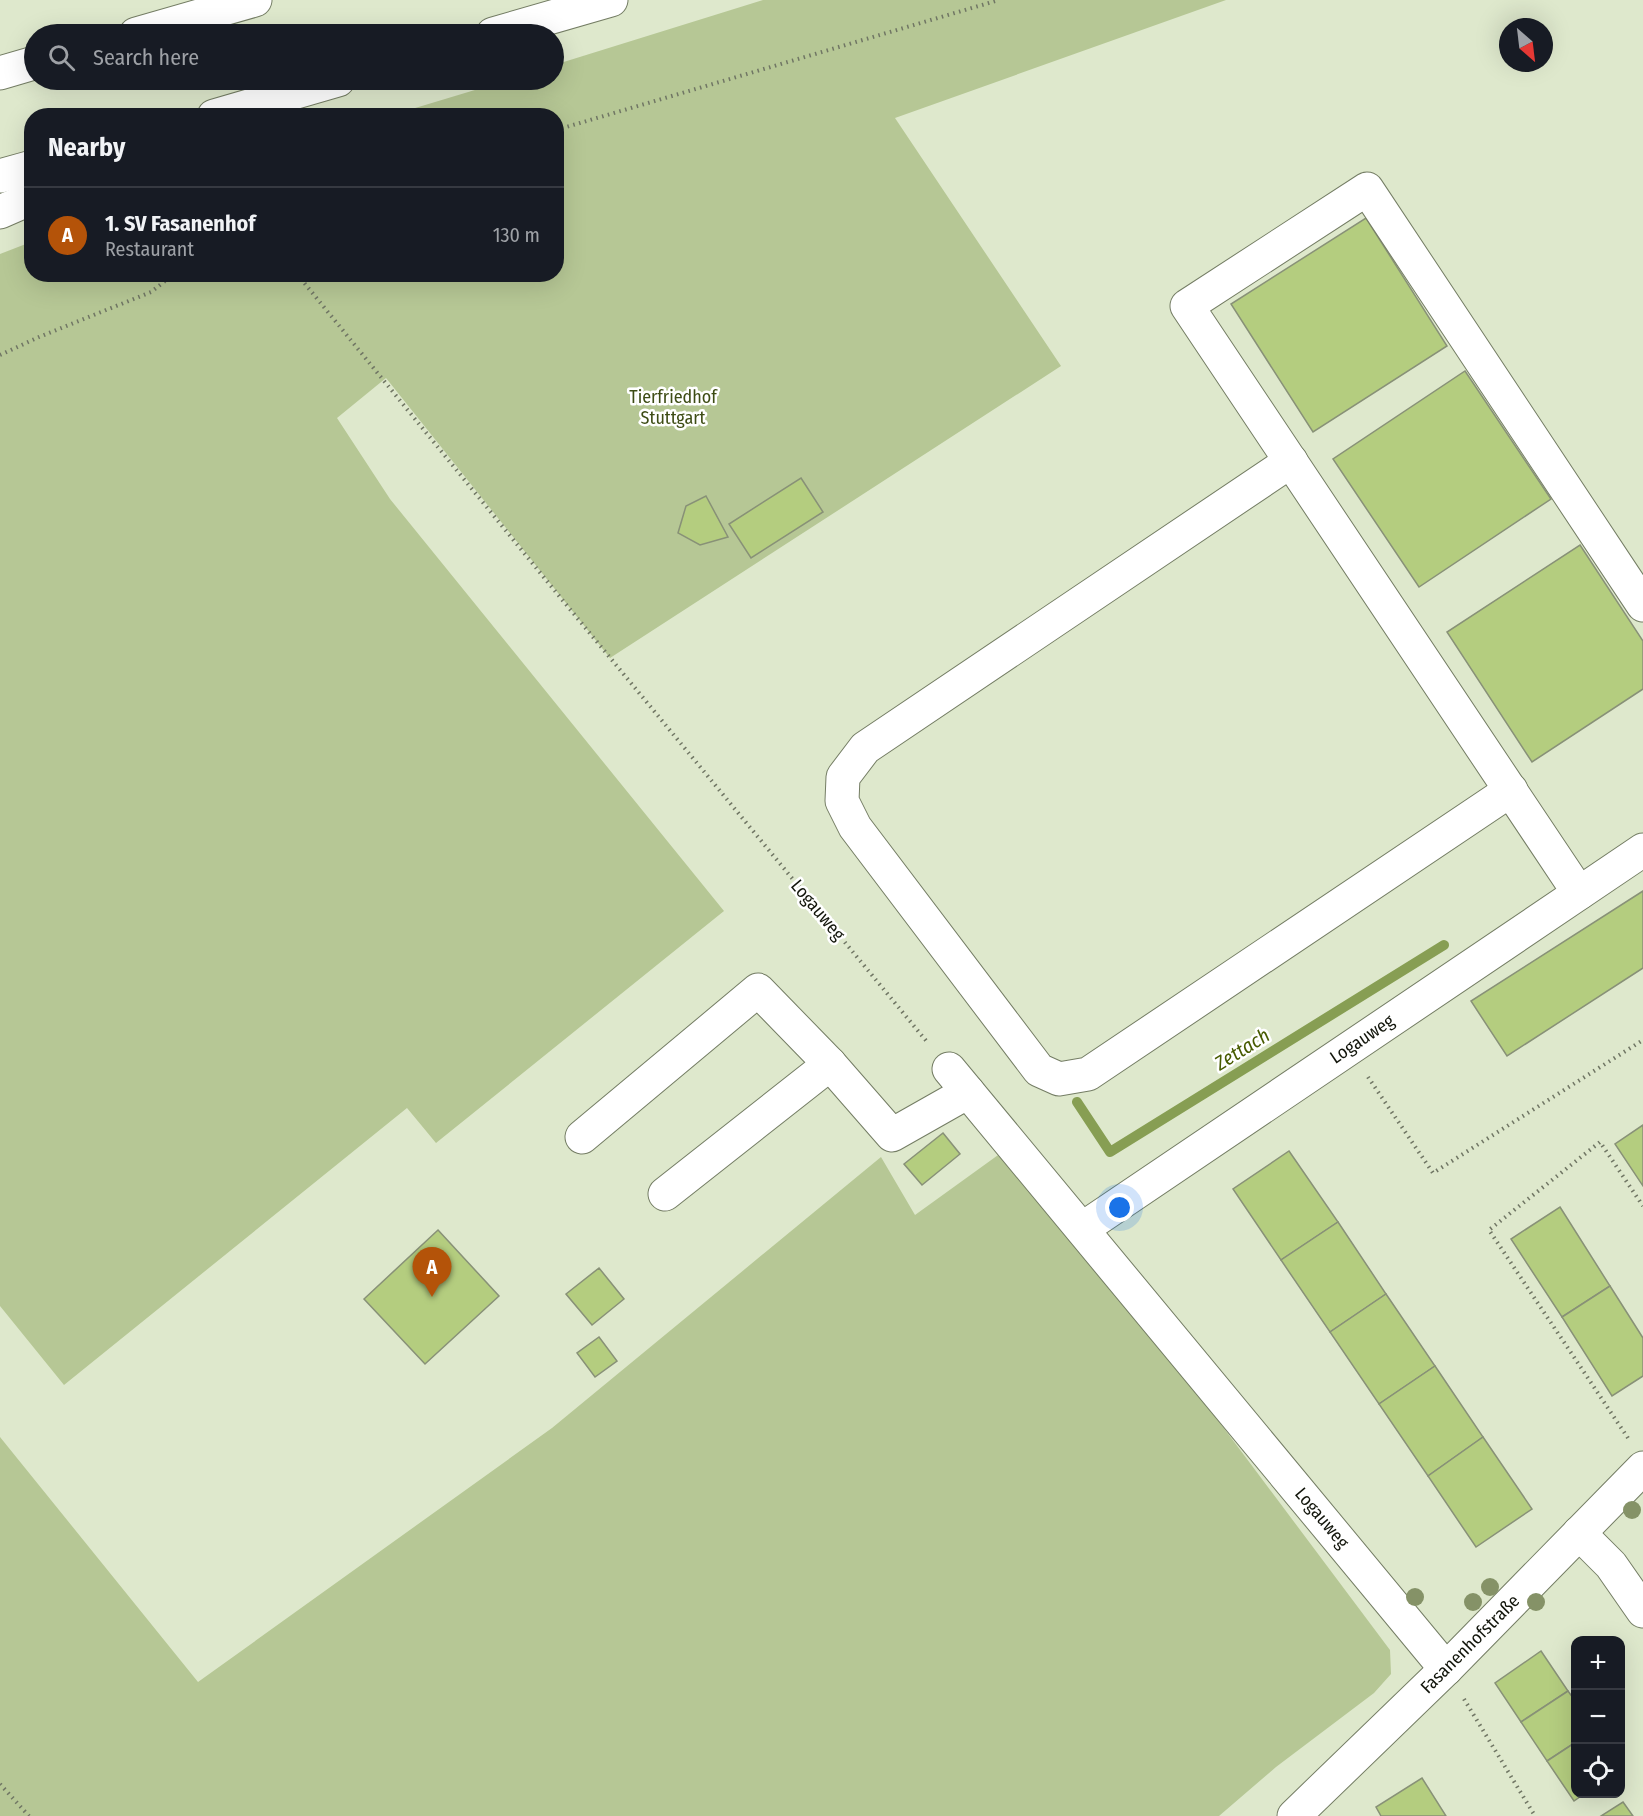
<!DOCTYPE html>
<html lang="en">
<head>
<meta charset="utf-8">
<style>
	body { margin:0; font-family:"Fira Sans Condensed",sans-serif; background:#242831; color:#f1f3f6 }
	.controls { position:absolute; right:18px; bottom:18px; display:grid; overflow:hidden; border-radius:12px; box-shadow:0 6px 24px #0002 }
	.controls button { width:54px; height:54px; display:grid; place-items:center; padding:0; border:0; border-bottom:2px solid #363941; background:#171b24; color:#f1f3f6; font:30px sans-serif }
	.compass { position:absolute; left:1499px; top:18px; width:54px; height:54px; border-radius:50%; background:#171b24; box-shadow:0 6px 24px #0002; rotate:152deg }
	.you { position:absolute; left:1120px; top:1208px; width:21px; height:21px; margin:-15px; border:4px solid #fff; border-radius:50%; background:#1a73e8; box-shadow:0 0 0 9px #1a73e833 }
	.badge { display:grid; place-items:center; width:39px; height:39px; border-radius:50%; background:#b45309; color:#fff; font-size:20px; font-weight:700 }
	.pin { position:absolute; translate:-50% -50px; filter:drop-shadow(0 2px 3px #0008) }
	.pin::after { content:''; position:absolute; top:32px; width:21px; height:18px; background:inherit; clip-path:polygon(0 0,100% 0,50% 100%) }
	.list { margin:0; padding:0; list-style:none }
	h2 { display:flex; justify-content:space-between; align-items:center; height:78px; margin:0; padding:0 24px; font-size:26px }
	h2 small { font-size:20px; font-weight:400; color:#9ea1a6 }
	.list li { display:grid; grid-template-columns:39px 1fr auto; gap:18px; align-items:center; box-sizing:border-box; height:96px; padding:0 24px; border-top:2px solid #363941 }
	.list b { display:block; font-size:22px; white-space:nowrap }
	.list p { margin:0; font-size:20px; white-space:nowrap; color:#9ea1a6 }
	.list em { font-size:20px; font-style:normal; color:#9ea1a6 }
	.icon { flex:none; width:33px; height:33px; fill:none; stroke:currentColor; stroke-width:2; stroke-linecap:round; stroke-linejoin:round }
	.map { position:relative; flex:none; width:1643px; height:1816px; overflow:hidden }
	.search { position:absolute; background:#171b24; box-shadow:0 6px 24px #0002; left:24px; top:24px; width:540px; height:66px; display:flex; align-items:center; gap:15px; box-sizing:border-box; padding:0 21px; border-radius:33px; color:#9ea1a6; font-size:22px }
	.panel { position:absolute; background:#171b24; box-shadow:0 6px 24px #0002; left:24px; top:108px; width:540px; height:174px; border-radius:24px }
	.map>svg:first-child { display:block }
	.green { fill:#b6c795 }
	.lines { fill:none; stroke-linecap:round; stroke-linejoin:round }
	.stream { stroke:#879e53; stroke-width:10 }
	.building { fill:#b4cd7f; stroke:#889177; stroke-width:1.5 }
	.minor-casing { stroke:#747d64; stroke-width:35 }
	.highway-casing { stroke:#747d64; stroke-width:35 }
	.path { stroke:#707664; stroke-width:4; stroke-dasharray:1.5 4.5; stroke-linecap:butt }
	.minor { stroke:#fff; stroke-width:33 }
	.highway { stroke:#fff; stroke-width:33 }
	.tree { fill:#859267 }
	.labels { text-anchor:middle; stroke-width:5; stroke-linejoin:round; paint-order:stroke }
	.park-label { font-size:18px; fill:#3d4c14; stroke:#fff }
	.street-label { font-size:18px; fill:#12150b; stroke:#fff }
	.water-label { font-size:20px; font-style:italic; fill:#475b00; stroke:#fff }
</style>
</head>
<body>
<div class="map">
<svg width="1643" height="1816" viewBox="0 0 1643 1816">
	<rect width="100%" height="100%" fill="#dee8cc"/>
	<g class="green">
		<path d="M763 0H1226L895 118 1061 366 610 658 386 378 337 418 390 499 724 911 436 1143 407 1108 64 1385 0 1306V254L31 242 32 274H556V116L392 115 508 80H554V65Z"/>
		<path d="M1012 1145 1098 1249 1217 1419 1390 1650 1391 1674 1374 1693 1276 1767 1219 1816H0V1437L198 1682 552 1428 881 1157 915 1215Z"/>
	</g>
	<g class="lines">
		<path class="stream" d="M1077 1102 1110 1152 1444 945"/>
	</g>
	<g class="building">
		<path d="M1366 218 1447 346 1313 432 1231 304Z"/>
		<path d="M1465 371 1551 499 1419 587 1333 459Z"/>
		<path d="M801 478 823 512 751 558 729 524Z"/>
		<path d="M706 496 728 537 700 545 678 533 686 506Z"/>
		<path d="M1580 545 1643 641V689L1532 762 1447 632Z"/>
		<path d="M1643 891V968L1507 1056 1471 1001Z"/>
		<path d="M1643 1125V1186L1615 1144Z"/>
		<path d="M943 1133 960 1154 922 1185 904 1164Z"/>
		<path d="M1289 1151 1338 1222 1281 1260 1233 1189Z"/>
		<path d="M1560 1207 1610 1286 1562 1317 1511 1239Z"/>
		<path d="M1338 1222 1386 1294 1330 1332 1281 1260Z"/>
		<path d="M438 1230 499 1296 425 1364 364 1299Z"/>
		<path d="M599 1268 624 1299 592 1325 566 1294Z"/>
		<path d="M1610 1286 1643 1338V1376L1612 1396 1562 1317Z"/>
		<path d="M1386 1294 1435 1366 1379 1404 1330 1332Z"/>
		<path d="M599 1337 617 1361 595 1377 577 1353Z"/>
		<path d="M1435 1366 1483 1437 1428 1476 1379 1404Z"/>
		<path d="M1483 1437 1532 1509 1476 1547 1428 1476Z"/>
		<path d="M1541 1651 1568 1691 1521 1722 1495 1683Z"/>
		<path d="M1568 1691 1576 1702V1742L1547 1761 1521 1722Z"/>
		<path d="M1576 1742V1794H1584L1574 1801 1547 1761Z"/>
		<path d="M1422 1778 1446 1816H1381L1376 1807Z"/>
		<path d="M1623 1802 1633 1816H1601Z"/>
	</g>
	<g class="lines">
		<g class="minor-casing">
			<g id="minor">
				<path d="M1291 461 865 748 843 777 842 801 855 827 1039 1070 1059 1079 1088 1074 1511 790"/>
				<path d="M1579 893 1187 306 1367 189 1643 605"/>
				<path d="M949 1069 1446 1669"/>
				<path d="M582 1137 758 990 830 1064 892 1135 968 1092"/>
				<path d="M665 1194 830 1064"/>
				<path d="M1082 1229 1643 850"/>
				<path d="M1579 1533 1611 1565 1643 1611"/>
				<path d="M1294 1816 1446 1669 1643 1468"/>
			</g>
		</g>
		<g class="highway-casing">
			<g id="highway">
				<path d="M136 34 255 0"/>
				<path d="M493 34 611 0"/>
				<path d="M0 73 34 63"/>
				<path d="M214 116 338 80"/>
				<path d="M0 176 32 167"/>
				<path d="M0 212 32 198"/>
			</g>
		</g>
		<g class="path">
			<path d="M556 130 999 0"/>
			<path d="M297 274 555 591 928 1043"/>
			<path d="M0 355 39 337 151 292 174 274"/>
			<path d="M1368 1077 1433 1173 1643 1040"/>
			<path d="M1628 1438 1489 1230 1600 1142 1643 1206"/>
			<path d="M1464 1699 1535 1816"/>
			<path d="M0 1784 29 1816"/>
		</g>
		<use href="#minor" class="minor"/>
		<use href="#highway" class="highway"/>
	</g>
	<g class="tree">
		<circle cx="1632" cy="1510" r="9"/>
		<circle cx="1490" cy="1587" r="9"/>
		<circle cx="1415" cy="1597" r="9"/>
		<circle cx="1473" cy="1602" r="9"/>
		<circle cx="1536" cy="1602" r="9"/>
	</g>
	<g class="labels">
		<g class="park-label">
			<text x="673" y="403">Tierfriedhof<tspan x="673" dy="21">Stuttgart</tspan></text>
		</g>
		<g class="street-label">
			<text transform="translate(818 910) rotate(50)" y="6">Logauweg</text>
			<text transform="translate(1362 1039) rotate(-34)" y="6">Logauweg</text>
			<text transform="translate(1322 1518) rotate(50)" y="6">Logauweg</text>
			<text transform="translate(1470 1644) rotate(-45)" y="6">Fasanenhofstraße</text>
		</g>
		<g class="water-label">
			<text transform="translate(1242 1049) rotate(-32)" y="7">Zettach</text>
		</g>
	</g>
</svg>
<div class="controls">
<button>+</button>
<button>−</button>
<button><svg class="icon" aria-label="locate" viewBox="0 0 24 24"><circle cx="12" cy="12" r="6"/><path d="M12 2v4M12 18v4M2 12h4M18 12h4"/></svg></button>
</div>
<svg class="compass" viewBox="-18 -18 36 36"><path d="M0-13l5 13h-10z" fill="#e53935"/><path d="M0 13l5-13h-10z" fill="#9ea1a6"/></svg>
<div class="you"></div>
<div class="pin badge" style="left:432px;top:1297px">A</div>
<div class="search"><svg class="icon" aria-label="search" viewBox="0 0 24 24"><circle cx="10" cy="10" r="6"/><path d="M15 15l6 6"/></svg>Search here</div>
<section class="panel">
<h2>Nearby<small></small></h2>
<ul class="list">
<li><span class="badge">A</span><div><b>1. SV Fasanenhof</b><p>Restaurant</p></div><em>130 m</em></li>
</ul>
</section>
</div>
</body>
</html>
